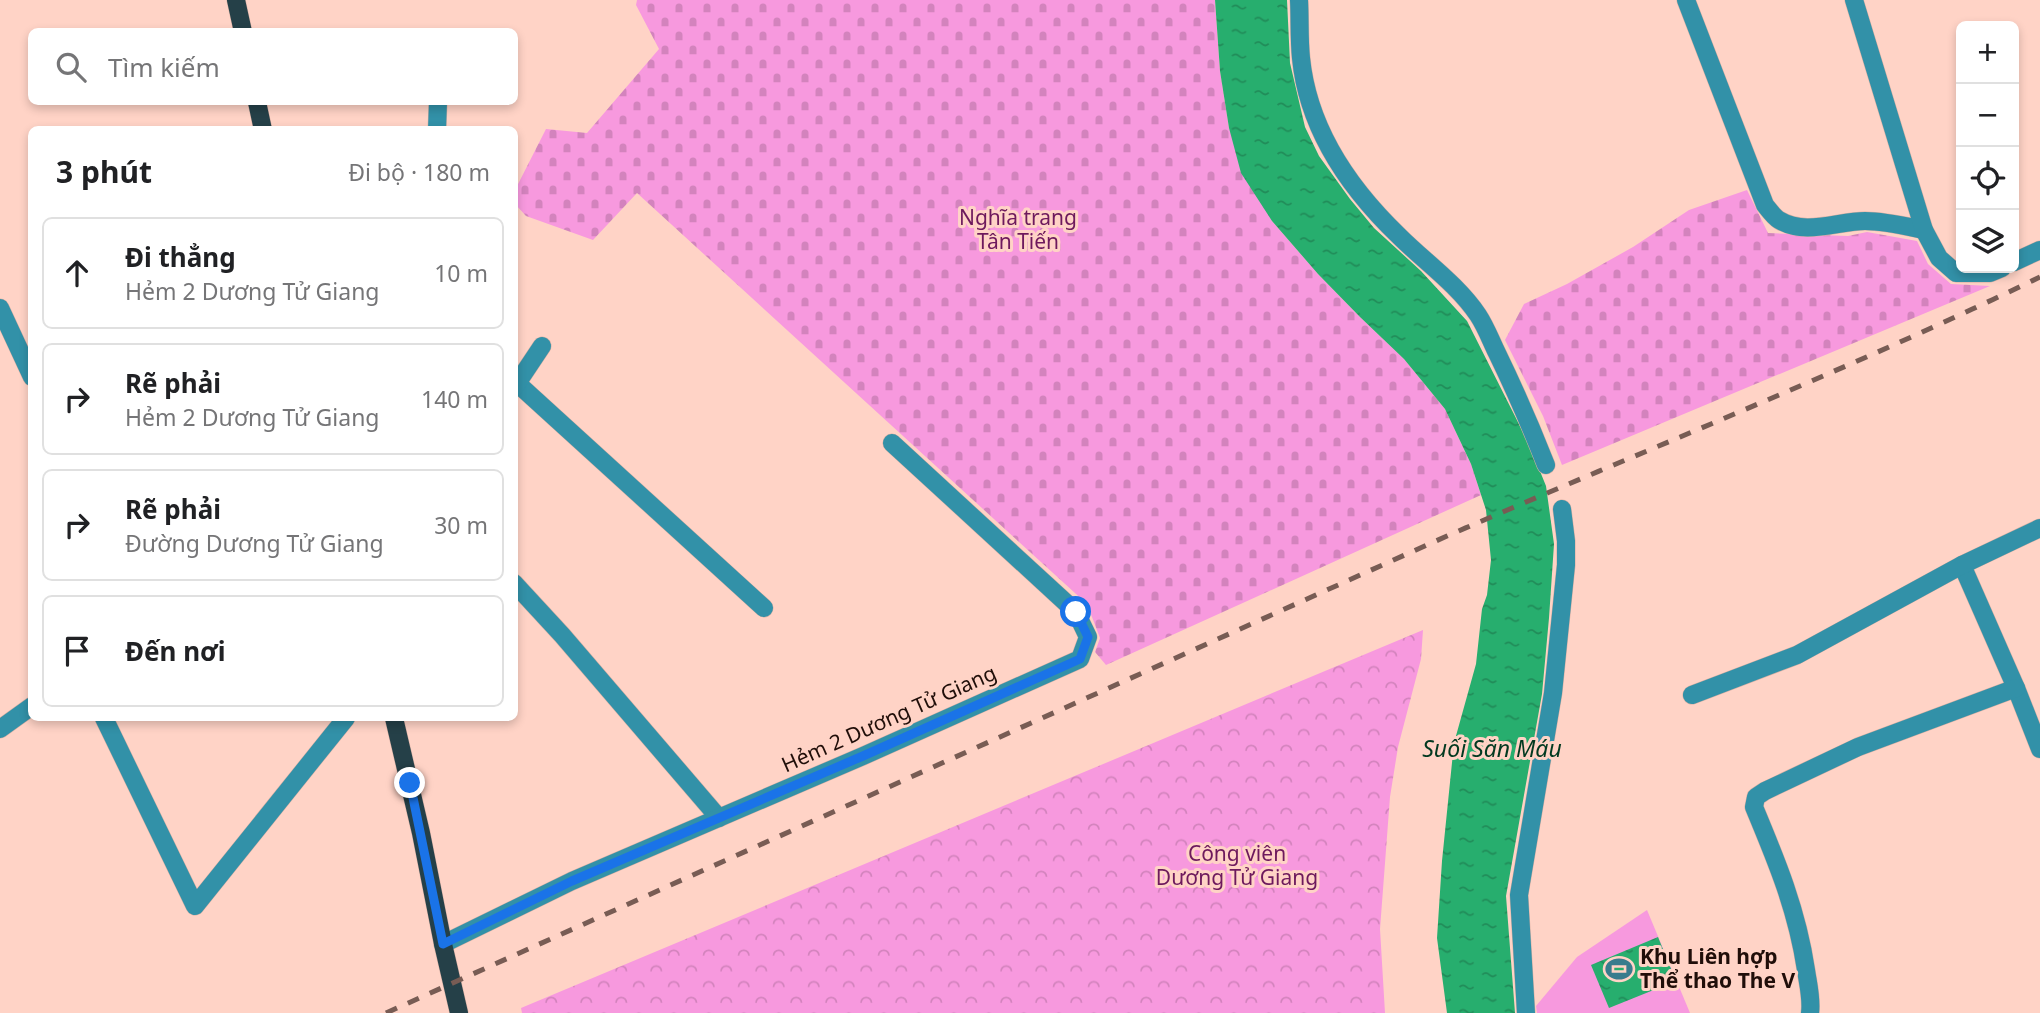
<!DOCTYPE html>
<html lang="vi">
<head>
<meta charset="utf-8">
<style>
	body { margin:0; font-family:"Noto Sans",sans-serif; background:#f6f6f6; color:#202124 }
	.controls { position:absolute; right:21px; top:21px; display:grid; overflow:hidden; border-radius:10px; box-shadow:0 4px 10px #0003 }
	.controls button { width:63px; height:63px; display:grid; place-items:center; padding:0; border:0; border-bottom:2px solid #e0e0e0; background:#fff; color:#202124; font:35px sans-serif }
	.stop { position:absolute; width:21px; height:21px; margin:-16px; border:5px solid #1a73e8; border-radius:50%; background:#fff }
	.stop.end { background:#1a73e8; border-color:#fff; box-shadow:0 2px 7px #0008 }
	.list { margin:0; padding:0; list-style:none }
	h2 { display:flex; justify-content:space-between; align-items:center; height:91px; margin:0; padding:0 28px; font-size:30px }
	h2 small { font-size:23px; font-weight:400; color:#757577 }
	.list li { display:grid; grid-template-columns:46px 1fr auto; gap:21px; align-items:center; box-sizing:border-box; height:112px; margin:0 14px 14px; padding:0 14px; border:2px solid #e0e0e0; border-radius:10px }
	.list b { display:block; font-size:26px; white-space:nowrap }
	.list p { margin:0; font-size:23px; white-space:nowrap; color:#757577 }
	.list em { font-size:23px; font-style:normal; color:#757577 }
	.icon { flex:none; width:38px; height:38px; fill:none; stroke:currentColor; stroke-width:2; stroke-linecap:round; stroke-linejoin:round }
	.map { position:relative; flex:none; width:2040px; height:1013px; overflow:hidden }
	.search { position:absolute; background:#fff; box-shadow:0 4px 10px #0003; left:28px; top:28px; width:490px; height:77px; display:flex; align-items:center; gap:18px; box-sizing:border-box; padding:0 24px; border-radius:10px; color:#757577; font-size:26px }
	.panel { position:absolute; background:#fff; box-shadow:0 4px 10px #0003; left:28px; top:126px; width:490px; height:595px; border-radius:10px }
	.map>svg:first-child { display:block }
	.grass { fill:#f799de }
	.cemetery { fill:url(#cemetery-stones) }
	.park { fill:url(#park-crowns) }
	.water { fill:url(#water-ripples) }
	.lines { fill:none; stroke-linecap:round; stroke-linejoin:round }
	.minor-casing { stroke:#d7b0a4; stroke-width:19 }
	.major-casing { stroke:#d7b0a4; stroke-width:19 }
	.minor { stroke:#3291a8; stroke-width:18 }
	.major { stroke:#254048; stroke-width:18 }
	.rail { stroke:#785c54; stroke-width:5; stroke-dasharray:12 12; stroke-linecap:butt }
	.route { stroke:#1a73e8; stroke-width:9 }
	.labels { text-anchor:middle; stroke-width:6; stroke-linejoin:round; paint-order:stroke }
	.park-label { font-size:21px; fill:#6e195d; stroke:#ffd3c6 }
	.street-label { font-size:21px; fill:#200e09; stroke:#ffd3c6 }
	.poi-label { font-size:21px; font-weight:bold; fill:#200e09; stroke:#ffd3c6; text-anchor:start }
	.water-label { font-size:23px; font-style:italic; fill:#023920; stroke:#ffd3c6 }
</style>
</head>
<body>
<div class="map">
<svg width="2040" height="1013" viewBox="0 0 2040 1013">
	<defs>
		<pattern id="cemetery-stones" width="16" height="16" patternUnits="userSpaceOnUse" patternTransform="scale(1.75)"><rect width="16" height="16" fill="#f799de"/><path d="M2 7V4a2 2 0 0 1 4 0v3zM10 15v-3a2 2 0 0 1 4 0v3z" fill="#d383bd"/></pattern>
		<pattern id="park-crowns" width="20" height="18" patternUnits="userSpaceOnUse" patternTransform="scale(1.75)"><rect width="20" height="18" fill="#f799de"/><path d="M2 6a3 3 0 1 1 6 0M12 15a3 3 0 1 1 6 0" fill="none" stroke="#d383bd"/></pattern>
		<pattern id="water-ripples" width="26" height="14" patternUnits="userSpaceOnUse" patternTransform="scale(1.75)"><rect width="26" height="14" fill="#27ae6e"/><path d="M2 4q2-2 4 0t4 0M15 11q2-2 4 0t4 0" fill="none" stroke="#218c59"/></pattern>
	</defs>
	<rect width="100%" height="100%" fill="#ffd3c6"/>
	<path class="grass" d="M1647 910 1690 1013H1537L1536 1006 1577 957Z"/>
	<g class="cemetery">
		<path d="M637 0H1215L1220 71 1229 128 1272 221 1318 274 1360 317 1404 359 1445 409 1471 464 1481 495 1106 665 1095 652 1100 638 1087 604 637 193 593 240 526 216 515 204 514 192 546 129 587 133 659 49 636 5Z"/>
		<path d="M1747 190 1768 233 1848 236 1867 232 1917 241 1928 264 1951 284 1990 286 1562 465 1543 416 1505 340 1524 304 1567 284 1633 247 1689 210Z"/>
	</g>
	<path class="park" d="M1423 630 1421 659 1398 747 1390 797 1380 929 1385 1013H522L521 1008Z"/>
	<g class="water">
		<path d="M1215 0H1287L1290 63 1305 127 1319 156 1350 199 1374 228 1421 271 1467 321 1529 444 1546 486 1554 544 1549 618 1542 694 1506 896 1515 1013H1447L1437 938 1442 861 1454 743 1476 664 1482 609 1487 595 1491 560 1486 510 1471 464 1445 409 1404 359 1360 317 1318 274 1272 221 1241 173 1229 128 1220 71Z"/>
		<path d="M1658 937 1676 981 1609 1008 1591 965Z"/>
	</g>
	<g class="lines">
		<g class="minor-casing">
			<g id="minor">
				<path d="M1299 0C1300 19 1299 39 1301 58 1308 129 1349 188 1399 236 1425 262 1457 284 1478 315 1486 327 1491 341 1497 353 1515 390 1531 427 1546 465"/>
				<path d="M1686 0 1765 205C1769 210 1774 217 1779 220 1805 236 1838 221 1865 221 1885 221 1905 226 1924 230"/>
				<path d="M1854 0 1924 230 1939 258 1956 273H1990L2002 268"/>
				<path d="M437 130 438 102"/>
				<path d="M2014 262 2040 250"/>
				<path d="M0 308 32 377"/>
				<path d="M518 384 764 608"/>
				<path d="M514 388 542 346"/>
				<path d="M1962 565 2016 688 2040 749"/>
				<path d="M514 583 562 635 719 818"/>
				<path d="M1692 695 1797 655 1962 565 2040 528"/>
				<path d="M104 718 195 906 346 718"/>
				<path d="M0 729 32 706"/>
				<path d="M443 944 572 881 863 756 1080 659 1088 637 1076 612 892 443"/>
				<path d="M1526 1013 1519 895 1553 693 1566 565V541L1562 509"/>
				<path d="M1810 1013C1812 999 1808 984 1806 970 1797 910 1777 862 1754 807L1756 797 1765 791 1858 747 2016 688"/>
			</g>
		</g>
		<g class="major-casing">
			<g id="major">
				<path d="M236 0 243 32"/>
				<path d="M257 102 263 130"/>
				<path d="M394 718 421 833 443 944 459 1013"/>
			</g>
		</g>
		<use href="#minor" class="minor"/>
		<use href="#major" class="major"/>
		<path class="rail" d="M386 1013 1447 536C1645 450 1846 371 2040 277"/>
	</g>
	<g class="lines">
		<path class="route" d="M410 783 443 944 572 881 863 756 1080 659 1088 637 1076 612"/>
	</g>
	<defs>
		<g id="stadium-bare" transform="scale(2.1)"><path d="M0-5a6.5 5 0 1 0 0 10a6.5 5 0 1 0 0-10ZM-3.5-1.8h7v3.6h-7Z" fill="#397c8d" stroke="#ffd3c6" stroke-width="2.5" paint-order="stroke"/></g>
	</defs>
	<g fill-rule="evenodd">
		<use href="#stadium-bare" x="1619" y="969"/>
	</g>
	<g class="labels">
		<g class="park-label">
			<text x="1018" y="225">Nghĩa trang<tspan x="1018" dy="24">Tân Tiến</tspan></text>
			<text x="1237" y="861">Công viên<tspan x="1237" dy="24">Dương Tử Giang</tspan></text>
		</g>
		<g class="street-label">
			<text transform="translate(889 719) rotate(-24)" y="7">Hẻm 2 Dương Tử Giang</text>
		</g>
		<g class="poi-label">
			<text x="1640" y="964">Khu Liên hợp<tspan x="1640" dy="24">Thể thao The V</tspan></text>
		</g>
		<g class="water-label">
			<text x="1492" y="757">Suối Săn Máu</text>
		</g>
	</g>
</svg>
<div class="controls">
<button>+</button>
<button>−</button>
<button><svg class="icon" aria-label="locate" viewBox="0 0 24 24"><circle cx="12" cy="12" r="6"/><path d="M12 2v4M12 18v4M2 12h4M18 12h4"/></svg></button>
<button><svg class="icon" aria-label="layers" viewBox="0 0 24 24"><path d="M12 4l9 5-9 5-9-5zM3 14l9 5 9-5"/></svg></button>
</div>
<div class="stop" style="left:1076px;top:612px"></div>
<div class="stop end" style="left:410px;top:783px"></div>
<div class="search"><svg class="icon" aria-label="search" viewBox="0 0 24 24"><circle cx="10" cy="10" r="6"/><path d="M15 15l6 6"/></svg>Tìm kiếm</div>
<section class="panel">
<h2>3 phút<small>Đi bộ · 180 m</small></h2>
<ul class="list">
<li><svg class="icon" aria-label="ahead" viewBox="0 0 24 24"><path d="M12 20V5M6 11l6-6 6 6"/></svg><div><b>Đi thẳng</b><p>Hẻm 2 Dương Tử Giang</p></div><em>10 m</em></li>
<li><svg class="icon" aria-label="right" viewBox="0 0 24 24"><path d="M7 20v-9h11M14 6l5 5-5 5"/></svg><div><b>Rẽ phải</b><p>Hẻm 2 Dương Tử Giang</p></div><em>140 m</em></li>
<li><svg class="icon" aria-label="right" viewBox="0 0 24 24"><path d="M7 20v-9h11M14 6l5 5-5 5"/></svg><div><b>Rẽ phải</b><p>Đường Dương Tử Giang</p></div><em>30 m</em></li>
<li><svg class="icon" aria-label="arrive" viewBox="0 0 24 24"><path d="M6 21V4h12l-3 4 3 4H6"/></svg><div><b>Đến nơi</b></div></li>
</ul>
</section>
</div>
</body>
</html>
